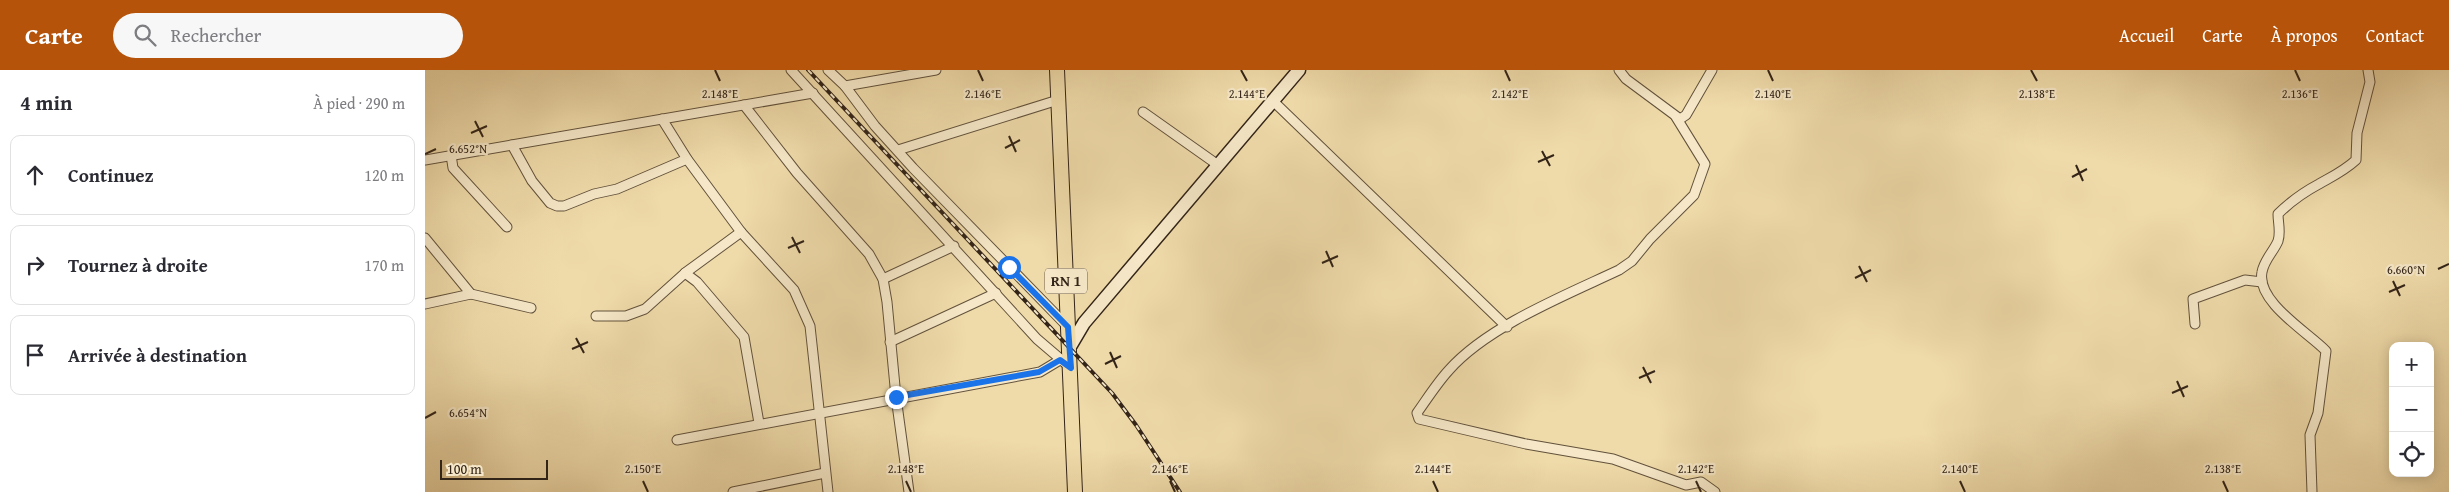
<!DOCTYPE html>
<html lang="fr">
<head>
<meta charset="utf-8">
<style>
	body { margin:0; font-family:"Gentium Book Plus",serif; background:#f7f7f7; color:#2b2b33 }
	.controls { position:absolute; right:15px; bottom:15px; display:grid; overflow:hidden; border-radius:10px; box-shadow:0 2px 12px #0003 }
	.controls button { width:45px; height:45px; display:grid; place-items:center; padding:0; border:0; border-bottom:1px solid #e1e1e2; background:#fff; color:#2b2b33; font:25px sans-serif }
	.scale { position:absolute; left:15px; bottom:12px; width:108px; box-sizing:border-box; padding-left:5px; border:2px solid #332418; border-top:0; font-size:14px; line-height:18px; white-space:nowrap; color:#332418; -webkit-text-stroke:4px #f5e7c7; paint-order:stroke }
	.stop { position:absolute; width:15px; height:15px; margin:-11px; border:4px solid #1a73e8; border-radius:50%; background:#fff }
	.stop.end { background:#1a73e8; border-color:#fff; box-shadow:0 1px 5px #0008 }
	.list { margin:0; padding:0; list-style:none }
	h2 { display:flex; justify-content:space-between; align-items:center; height:65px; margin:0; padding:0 20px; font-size:21px }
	h2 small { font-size:16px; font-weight:400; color:#7c7c81 }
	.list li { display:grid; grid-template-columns:32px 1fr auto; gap:15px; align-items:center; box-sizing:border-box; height:80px; margin:0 10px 10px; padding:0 10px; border:1px solid #e1e1e2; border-radius:10px }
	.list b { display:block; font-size:19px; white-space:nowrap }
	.list em { font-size:16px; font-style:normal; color:#7c7c81 }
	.icon { flex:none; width:28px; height:28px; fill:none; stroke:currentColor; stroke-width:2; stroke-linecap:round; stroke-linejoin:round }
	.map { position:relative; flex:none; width:2024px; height:422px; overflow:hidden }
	header { display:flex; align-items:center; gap:30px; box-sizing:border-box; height:70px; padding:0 25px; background:#b45309; color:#fff }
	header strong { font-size:24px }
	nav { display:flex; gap:28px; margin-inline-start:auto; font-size:18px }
	.search { width:350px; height:45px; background:#f7f7f7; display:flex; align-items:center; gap:12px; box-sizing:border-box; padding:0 18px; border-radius:28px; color:#7c7c81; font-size:19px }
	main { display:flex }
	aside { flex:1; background:#fff }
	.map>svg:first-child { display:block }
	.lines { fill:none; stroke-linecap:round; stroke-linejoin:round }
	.street-casing { stroke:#62523c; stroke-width:11 }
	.secondary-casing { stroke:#332418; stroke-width:15 }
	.primary-casing { stroke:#332418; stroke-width:16 }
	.street { stroke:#f5e7c7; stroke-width:9 }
	.secondary { stroke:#f5e7c7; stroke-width:12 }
	.primary { stroke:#efdaa9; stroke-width:14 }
	.rail-casing { stroke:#332418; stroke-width:4 }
	.rail { stroke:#f5e7c7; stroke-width:2; stroke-dasharray:5.5; stroke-linecap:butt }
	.route { stroke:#1a73e8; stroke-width:6 }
	.ticks { fill:none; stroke:#332418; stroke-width:2 }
	.labels { text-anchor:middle; stroke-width:4.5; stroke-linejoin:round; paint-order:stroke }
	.shield { fill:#f5e7c7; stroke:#6d5e4c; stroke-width:1 }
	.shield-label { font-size:15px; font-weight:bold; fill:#332418 }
	.ticks-label { font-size:12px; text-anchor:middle; fill:#332418; stroke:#f5e7c7; stroke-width:4.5; stroke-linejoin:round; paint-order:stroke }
</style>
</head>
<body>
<header>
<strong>Carte</strong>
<div class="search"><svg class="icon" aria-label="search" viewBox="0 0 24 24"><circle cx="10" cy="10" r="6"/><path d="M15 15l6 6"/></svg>Rechercher</div>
<nav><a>Accueil</a><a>Carte</a><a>À propos</a><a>Contact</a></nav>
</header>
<main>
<aside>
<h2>4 min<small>À pied · 290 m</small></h2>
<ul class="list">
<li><svg class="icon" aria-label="ahead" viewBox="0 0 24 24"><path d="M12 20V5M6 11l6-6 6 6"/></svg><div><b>Continuez</b></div><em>120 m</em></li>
<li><svg class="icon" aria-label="right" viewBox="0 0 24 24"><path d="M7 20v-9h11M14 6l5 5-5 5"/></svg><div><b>Tournez à droite</b></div><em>170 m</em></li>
<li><svg class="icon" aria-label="arrive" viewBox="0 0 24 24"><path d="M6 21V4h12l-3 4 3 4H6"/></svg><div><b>Arrivée à destination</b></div></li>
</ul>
</aside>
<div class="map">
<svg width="2024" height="422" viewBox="0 0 2024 422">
	<rect width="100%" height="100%" fill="#efdaa9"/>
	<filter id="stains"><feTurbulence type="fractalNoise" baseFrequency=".004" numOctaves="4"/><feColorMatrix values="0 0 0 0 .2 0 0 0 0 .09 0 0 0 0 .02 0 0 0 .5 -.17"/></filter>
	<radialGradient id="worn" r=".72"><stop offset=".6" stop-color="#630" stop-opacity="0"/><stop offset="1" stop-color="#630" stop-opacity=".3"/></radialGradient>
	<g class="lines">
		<g class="street-casing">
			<g id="street">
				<path d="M366 0 612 269 646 298"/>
				<path d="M403 0 420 16 450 56 488 98 643 257"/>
				<path d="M1194 0 1201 9 1255 49 1261 45 1287 0"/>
				<path d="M420 16 511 0"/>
				<path d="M848 31 1082 257"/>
				<path d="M319 35 372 103 444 184 458 209 462 232 471 327 484 422"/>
				<path d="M718 42 793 95"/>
				<path d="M1251 47 1280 94 1269 125 1225 169 1207 191 1194 200C1141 225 1063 256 1024 300 1012 313 1002 329 992 343L994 349 1101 374 1188 389 1261 415 1276 412 1290 422"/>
				<path d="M237 49 262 89 316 162 369 220 385 256 403 422"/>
				<path d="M87 75 107 111 125 133 132 136H139L169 124 192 119 262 89"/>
				<path d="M473 80 633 30"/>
				<path d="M26 85 28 98 82 157"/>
				<path d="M0 90 388 23"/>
				<path d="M0 168 46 224 106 238"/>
				<path d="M260 203 272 212 319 267 334 353"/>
				<path d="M458 209 529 176"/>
				<path d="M0 234 46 224"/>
				<path d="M171 246H201L220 239 260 203 316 162"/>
				<path d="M1770 254 1768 229 1820 210 1837 212"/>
				<path d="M465 272 571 223"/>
				<path d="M252 370 615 302 635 290"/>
				<path d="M308 422 400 403"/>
				<path d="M1887 422 1885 365 1893 343 1901 281C1884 263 1831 232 1837 202 1839 190 1849 181 1853 171 1856 162 1853 153 1853 144 1865 132 1879 122 1894 114 1908 106 1919 101 1931 90L1932 63 1945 12 1943 0"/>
			</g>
		</g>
		<g class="secondary-casing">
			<path id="secondary" d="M646 275 659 253 874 0"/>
		</g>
		<g class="primary-casing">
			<path id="primary" d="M632 0 650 422"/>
		</g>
		<use href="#street" class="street"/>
		<use href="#secondary" class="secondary"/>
		<use href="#primary" class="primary"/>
		<g class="rail-casing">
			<path id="rail" d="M383 0 687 323 711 355 755 422"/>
		</g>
		<use href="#rail" class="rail"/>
	</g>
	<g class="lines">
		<path class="route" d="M471 327 614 302 635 290 646 298 643 257 584 197"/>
	</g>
	<path class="ticks" d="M290 0 295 11M553 0 558 11M816 0 822 11M1080 0 1085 11M1343 0 1348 11M1606 0 1612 11M1870 0 1875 11M50 51 58 67M46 63 62 56M584 66 591 82M580 78 595 70M1117 81 1125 96M0 84 11 79M1113 92 1129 85M1651 95 1658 111M1647 107 1662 99M367 167 375 183M363 178 379 171M901 181 908 197M897 193 913 186M1434 196 1442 212M2013 199 2024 194M1430 208 1446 200M1968 211 1975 226M1964 222 1980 215M151 268 159 283M147 279 163 272M685 282 692 298M680 294 696 286M1218 297 1226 313M1214 308 1230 301M1752 311 1759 327M1747 323 1763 316M0 348 11 342M218 411 223 422M481 411 486 422M745 411 750 422M1008 411 1013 422M1271 411 1276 422M1535 411 1540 422M1798 411 1803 422"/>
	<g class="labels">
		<rect class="shield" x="620" y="198.5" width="42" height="25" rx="4"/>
		<g class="shield-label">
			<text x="641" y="216">RN 1</text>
		</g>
	</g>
	<g class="ticks-label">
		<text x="295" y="28">2.148°E</text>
		<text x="558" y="28">2.146°E</text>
		<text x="822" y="28">2.144°E</text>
		<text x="1085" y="28">2.142°E</text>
		<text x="1348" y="28">2.140°E</text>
		<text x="1612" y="28">2.138°E</text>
		<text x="1875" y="28">2.136°E</text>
		<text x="43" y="83">6.652°N</text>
		<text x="1981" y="204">6.660°N</text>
		<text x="43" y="347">6.654°N</text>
		<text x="218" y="403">2.150°E</text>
		<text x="481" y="403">2.148°E</text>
		<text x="745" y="403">2.146°E</text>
		<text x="1008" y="403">2.144°E</text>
		<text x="1271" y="403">2.142°E</text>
		<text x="1535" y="403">2.140°E</text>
		<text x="1798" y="403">2.138°E</text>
	</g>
	<rect width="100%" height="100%" filter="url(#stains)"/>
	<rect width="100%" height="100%" fill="url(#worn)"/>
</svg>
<div class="controls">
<button>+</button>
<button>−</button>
<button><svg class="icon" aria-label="locate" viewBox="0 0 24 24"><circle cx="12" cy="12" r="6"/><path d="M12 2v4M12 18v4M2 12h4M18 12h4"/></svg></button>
</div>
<div class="scale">100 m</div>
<div class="stop" style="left:584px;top:197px"></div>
<div class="stop end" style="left:471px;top:327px"></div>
</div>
</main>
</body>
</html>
